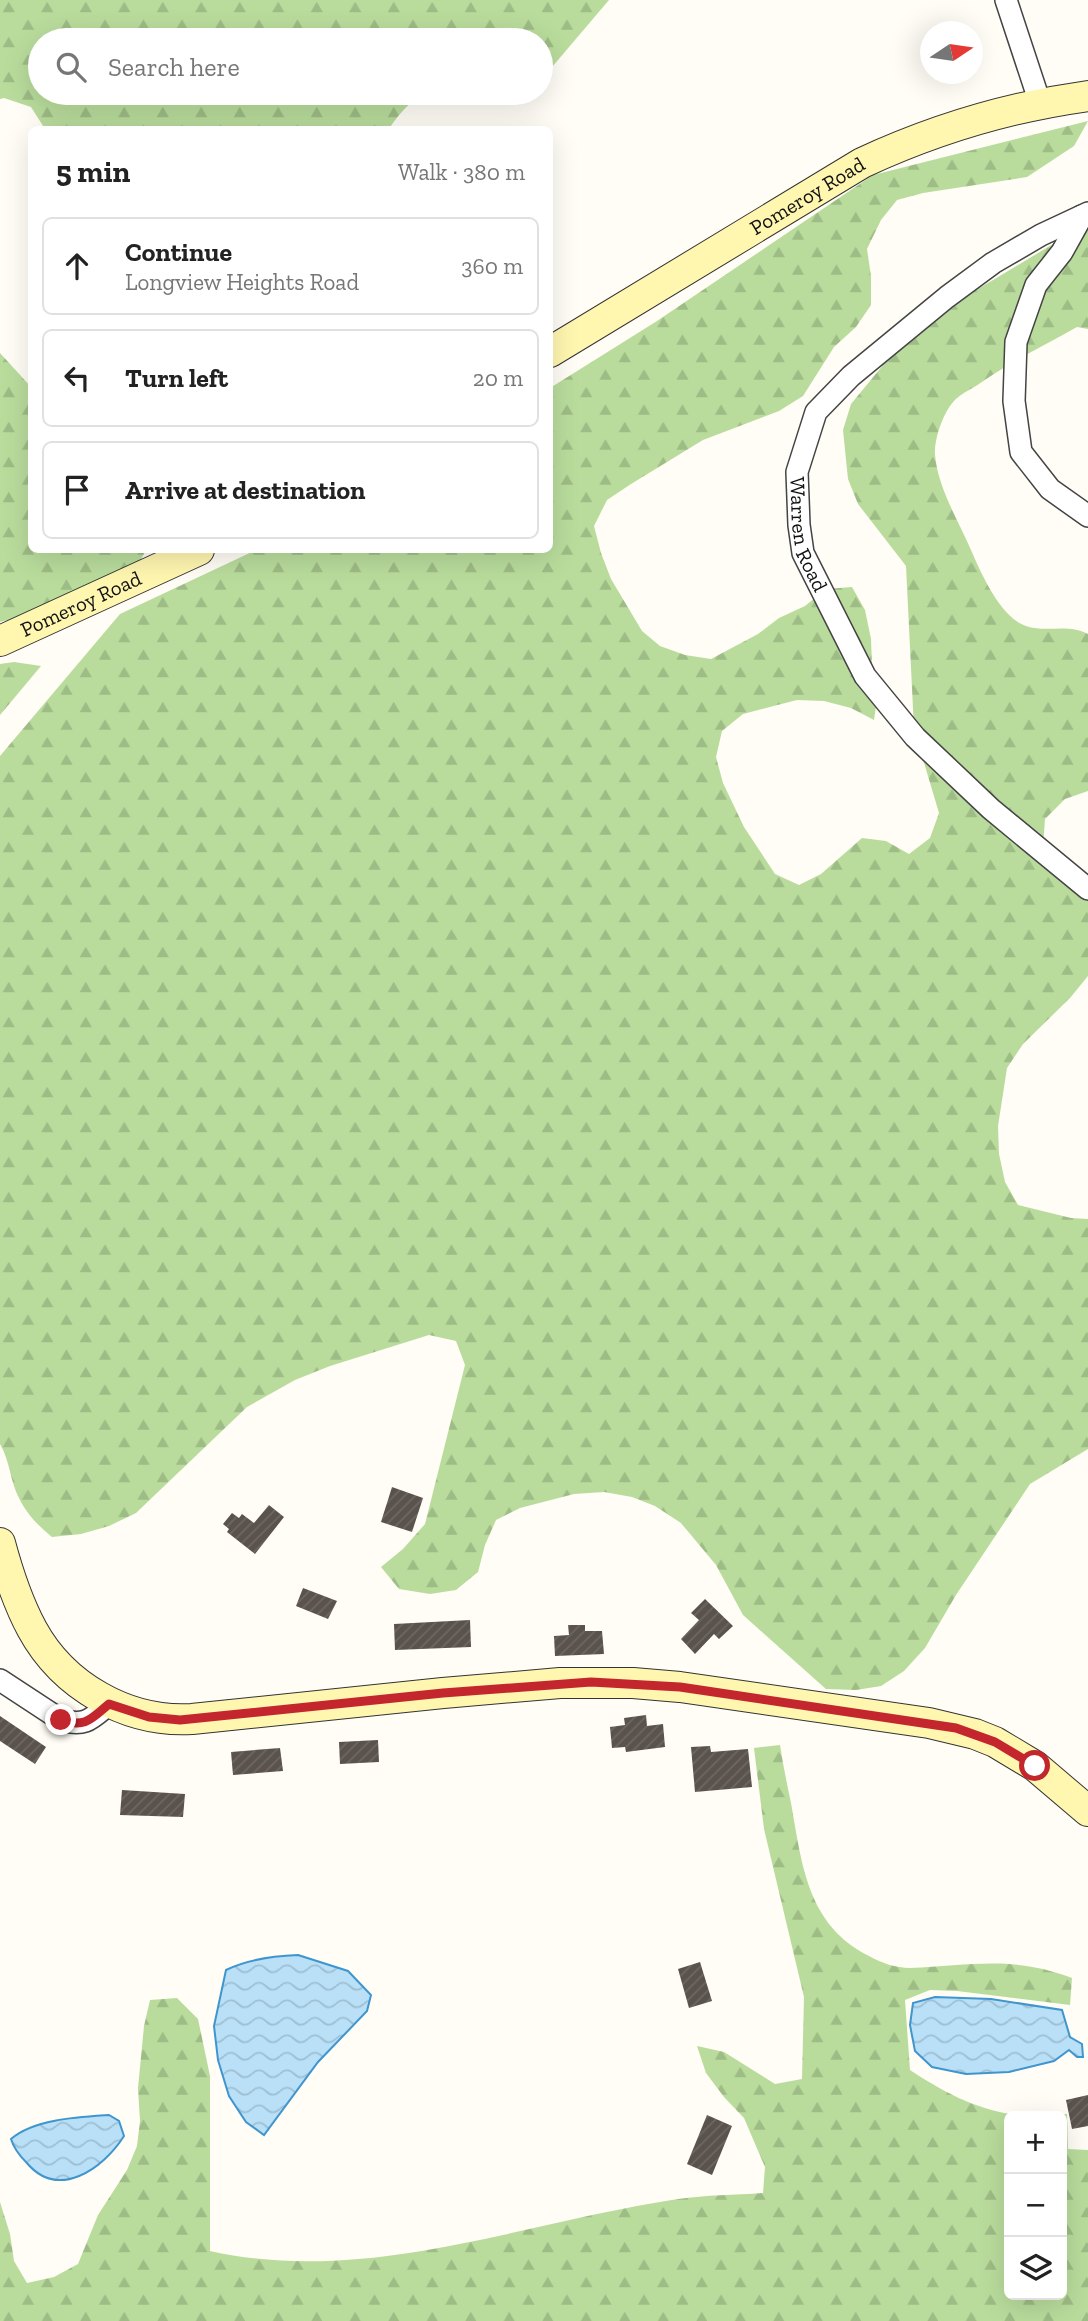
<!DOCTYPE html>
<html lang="en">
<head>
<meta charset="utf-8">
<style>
	body { margin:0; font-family:"Zilla Slab",serif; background:#f6f6f6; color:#222 }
	.controls { position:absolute; right:21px; bottom:21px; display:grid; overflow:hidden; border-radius:10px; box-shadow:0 7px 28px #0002 }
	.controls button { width:63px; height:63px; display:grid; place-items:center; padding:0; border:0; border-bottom:2px solid #e0e0e0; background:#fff; color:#222; font:35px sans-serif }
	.compass { position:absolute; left:920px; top:21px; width:63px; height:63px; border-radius:50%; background:#fff; box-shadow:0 7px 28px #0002; rotate:77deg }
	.stop { position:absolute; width:21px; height:21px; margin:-16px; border:5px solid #c4262e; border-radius:50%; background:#fff }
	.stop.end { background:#c4262e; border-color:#fff; box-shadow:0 2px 7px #0008 }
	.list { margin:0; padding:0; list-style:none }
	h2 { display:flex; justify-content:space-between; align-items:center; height:91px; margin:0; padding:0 28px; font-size:30px }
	h2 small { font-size:23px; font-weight:400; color:#767676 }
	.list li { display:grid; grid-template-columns:46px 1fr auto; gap:21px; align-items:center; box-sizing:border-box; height:98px; margin:0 14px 14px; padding:0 14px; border:2px solid #e0e0e0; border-radius:10px }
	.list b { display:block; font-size:26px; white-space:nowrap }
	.list p { margin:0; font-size:23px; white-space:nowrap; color:#767676 }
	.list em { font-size:23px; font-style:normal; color:#767676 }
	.icon { flex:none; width:38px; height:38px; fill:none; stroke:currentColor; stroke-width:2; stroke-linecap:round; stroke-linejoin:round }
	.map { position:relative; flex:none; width:1088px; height:2321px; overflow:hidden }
	.search { position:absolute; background:#fff; box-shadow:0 7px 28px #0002; left:28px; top:28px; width:525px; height:77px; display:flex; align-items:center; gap:18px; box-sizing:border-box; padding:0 24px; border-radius:38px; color:#767676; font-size:26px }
	.panel { position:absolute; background:#fff; box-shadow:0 7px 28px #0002; left:28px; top:126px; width:525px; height:427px; border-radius:10px }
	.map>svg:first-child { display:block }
	.forest { fill:url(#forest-firs); fill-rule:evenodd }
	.water { fill:url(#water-waves); stroke:#3f96cf; stroke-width:2 }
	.building { fill:url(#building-hatch) }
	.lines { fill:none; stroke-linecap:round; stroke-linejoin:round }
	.street-casing { stroke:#444; stroke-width:24 }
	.secondary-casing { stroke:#333; stroke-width:32 }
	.street { stroke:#fff; stroke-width:21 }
	.secondary { stroke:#fff6b0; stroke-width:30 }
	.route { stroke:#c4262e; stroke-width:9 }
	.labels { text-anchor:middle; stroke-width:7; stroke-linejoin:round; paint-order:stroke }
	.street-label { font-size:21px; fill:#111; stroke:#fff }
</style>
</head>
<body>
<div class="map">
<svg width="1088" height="2321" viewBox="0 0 1088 2321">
	<defs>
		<pattern id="forest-firs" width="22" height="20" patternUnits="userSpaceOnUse" patternTransform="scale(1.75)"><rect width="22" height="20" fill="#b9dc9c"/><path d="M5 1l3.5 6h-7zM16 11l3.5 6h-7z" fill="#9ebc85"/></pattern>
		<pattern id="water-waves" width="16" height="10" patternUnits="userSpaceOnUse" patternTransform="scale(1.75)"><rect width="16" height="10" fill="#b9e0f7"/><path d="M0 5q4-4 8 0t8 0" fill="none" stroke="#9ebfd3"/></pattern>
		<pattern id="building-hatch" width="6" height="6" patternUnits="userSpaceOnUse" patternTransform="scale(1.75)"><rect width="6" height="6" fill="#5a524d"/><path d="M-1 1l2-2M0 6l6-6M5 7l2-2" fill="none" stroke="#6d6662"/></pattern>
	</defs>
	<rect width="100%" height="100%" fill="#fffdf5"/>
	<g class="forest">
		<path d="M0 0H609L541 80V40H40V93H431C413 95 398 116 388 130L45 129 31 107 4 98 0 99Z"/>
		<path d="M1088 121 1074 146 1027 177 923 193 897 200 881 220 867 249 871 276V305L856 327 834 347 803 396 779 411 703 440 631 484 607 500 594 526 601 553 611 579 642 631 660 646 685 655 711 659 758 634 779 618 805 606 826 589 852 587 865 610 871 639 872 665 878 692 874 720 851 708 824 701 797 700 743 714 722 731 716 757 723 783 744 827 775 874 799 885 821 874 862 838 886 841 909 854 930 838 939 813 914 729 906 566 858 504 848 479 843 430 851 404 884 364 968 295 1088 223V329L1077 327C1043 346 1008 363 976 386 969 390 959 395 954 401 943 413 934 439 935 455 938 488 958 520 971 550 981 573 1000 617 1026 626 1047 633 1068 623 1088 634V791L1065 799 1045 819 1043 847 1088 879V976L1070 998 1023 1044 1007 1068 998 1126 999 1154 1005 1182 1018 1205 1071 1218 1088 1219V1449L1030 1484 956 1595 925 1648 904 1671 881 1686 856 1690 826 1689 743 1615 716 1565 681 1523 655 1506 632 1497 604 1492 574 1494 520 1508 496 1520 485 1545 478 1572 456 1590 430 1594 399 1589 381 1567 403 1549 425 1524 465 1365 456 1341 429 1335 330 1366 295 1380 247 1407 136 1513 109 1526 81 1534 52 1537C39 1526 27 1515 19 1498 10 1481 10 1461 0 1444V756L120 614 256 550H550V388L657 321 873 175Z"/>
		<path d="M0 353 31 387 32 550H146C121 603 51 609 0 622Z"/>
		<path d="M14 662 41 666 0 715V664Z"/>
		<path d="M780 1745C783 1765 787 1784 791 1803 802 1864 807 1925 869 1956 881 1963 896 1968 910 1968 970 1966 1013 1955 1072 1978L1070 2005 957 1991 930 1990 905 2000 910 2070C940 2090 975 2109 1011 2114 1029 2117 1049 2114 1067 2114L1068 2149 1088 2150V2321H0V2202L10 2234 14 2261 27 2283 54 2277 78 2264 98 2215 127 2170 137 2146 140 2121 138 2088 144 2026 150 2000 177 1998 198 2019 210 2076V2251C367 2286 524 2222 678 2199 706 2195 735 2195 763 2193L765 2167 744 2118 724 2097 706 2073 697 2046 724 2052 775 2084 802 2079 804 1997 764 1829 754 1748ZM1062 2116V2295H1009V2116Z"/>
	</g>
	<g class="water">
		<path d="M298 1955 348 1971 371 1995 367 2011 318 2062 264 2135 246 2122 229 2096 218 2060 214 2026 226 1970C248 1959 273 1956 298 1955Z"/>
		<path d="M935 1997 991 1999 1062 2010 1070 2037 1082 2044 1083 2057H1077L1069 2050 1054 2061 1009 2072 966 2074 932 2067 915 2051 910 2025 913 2003Z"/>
		<path d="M109 2115 119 2121 124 2136C103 2169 58 2201 26 2162 19 2155 14 2149 11 2139 34 2119 79 2117 109 2115Z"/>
	</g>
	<g class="building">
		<path d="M392 1487 423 1498 412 1532 381 1522Z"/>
		<path d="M269 1505 284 1517 255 1554 227 1532 229 1529 223 1524 232 1513 239 1518 242 1514 254 1523Z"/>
		<path d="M303 1588 337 1601 328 1619 296 1606Z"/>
		<path d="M705 1599 733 1626 719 1639 714 1634 695 1654 681 1639 699 1620 691 1613Z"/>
		<path d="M470 1620 471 1647 395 1650 394 1624Z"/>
		<path d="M568 1625H585V1631H602L604 1654 555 1656 554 1636 569 1635Z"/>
		<path d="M646 1715 647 1726 663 1724 665 1747 626 1752 625 1747 612 1748 610 1727 625 1725 624 1718Z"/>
		<path d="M0 1716 46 1747 35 1764 0 1741Z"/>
		<path d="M378 1740 379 1762 340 1764 339 1742Z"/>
		<path d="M710 1746 711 1752 748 1749 752 1787 695 1792 691 1747Z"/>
		<path d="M280 1748 283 1771 233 1775 231 1752Z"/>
		<path d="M122 1790 185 1794 183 1817 120 1815Z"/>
		<path d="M700 1962 712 2001 689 2008 678 1969Z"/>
		<path d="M1088 2095V2126L1072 2129 1066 2100Z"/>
		<path d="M707 2115 732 2126 712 2175 687 2164Z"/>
	</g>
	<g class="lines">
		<g class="street-casing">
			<g id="street">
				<path d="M1006 0 1040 103"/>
				<path id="s1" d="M1088 213 1041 235 993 263 947 297 851 376 816 412 797 472 799 525 803 553 865 676 915 737 991 809 1088 889"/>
				<path d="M1082 216 1062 252 1036 285 1016 342 1014 401 1021 452 1050 489 1088 516"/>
				<path d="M0 1680 61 1720C86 1727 91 1719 109 1704"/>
			</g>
		</g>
		<g class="secondary-casing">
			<g id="secondary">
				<path id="s2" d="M550 352 862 163C935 129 1008 107 1088 96"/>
				<path id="s3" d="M0 641 199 550"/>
				<path d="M0 1543C8 1573 17 1601 32 1629 63 1686 127 1723 192 1719L443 1693 560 1683H633L680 1687 929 1723 975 1734 995 1742 1035 1766 1088 1811"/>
			</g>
		</g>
		<use href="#street" class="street"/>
		<use href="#secondary" class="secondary"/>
	</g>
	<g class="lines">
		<path class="route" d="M61 1720C86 1728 91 1719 109 1704L149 1717 180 1720 443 1693 591 1682 680 1687 956 1728 995 1742 1035 1766"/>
	</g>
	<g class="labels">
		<g class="street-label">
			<text dy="7" stroke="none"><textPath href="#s2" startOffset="301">Pomeroy Road</textPath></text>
			<text dy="7" stroke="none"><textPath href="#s1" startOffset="466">Warren Road</textPath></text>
			<text dy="7" stroke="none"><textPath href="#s3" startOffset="89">Pomeroy Road</textPath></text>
		</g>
	</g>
</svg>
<div class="controls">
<button>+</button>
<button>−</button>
<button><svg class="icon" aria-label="layers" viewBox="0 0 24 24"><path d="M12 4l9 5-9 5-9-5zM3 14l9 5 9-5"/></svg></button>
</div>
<svg class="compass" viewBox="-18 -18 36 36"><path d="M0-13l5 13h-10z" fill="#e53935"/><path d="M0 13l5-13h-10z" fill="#767676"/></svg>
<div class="stop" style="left:1035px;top:1766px"></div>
<div class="stop end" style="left:61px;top:1720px"></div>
<div class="search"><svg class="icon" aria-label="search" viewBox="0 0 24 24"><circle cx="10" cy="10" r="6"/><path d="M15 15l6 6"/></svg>Search here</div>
<section class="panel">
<h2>5 min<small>Walk · 380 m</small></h2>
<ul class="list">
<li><svg class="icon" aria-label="ahead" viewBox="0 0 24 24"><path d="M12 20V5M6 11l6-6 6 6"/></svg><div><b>Continue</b><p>Longview Heights Road</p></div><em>360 m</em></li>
<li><svg class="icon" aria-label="left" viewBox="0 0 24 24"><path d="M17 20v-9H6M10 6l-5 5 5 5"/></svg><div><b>Turn left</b></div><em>20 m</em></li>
<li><svg class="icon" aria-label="arrive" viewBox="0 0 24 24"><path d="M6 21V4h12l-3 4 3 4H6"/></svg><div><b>Arrive at destination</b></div></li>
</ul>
</section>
</div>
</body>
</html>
